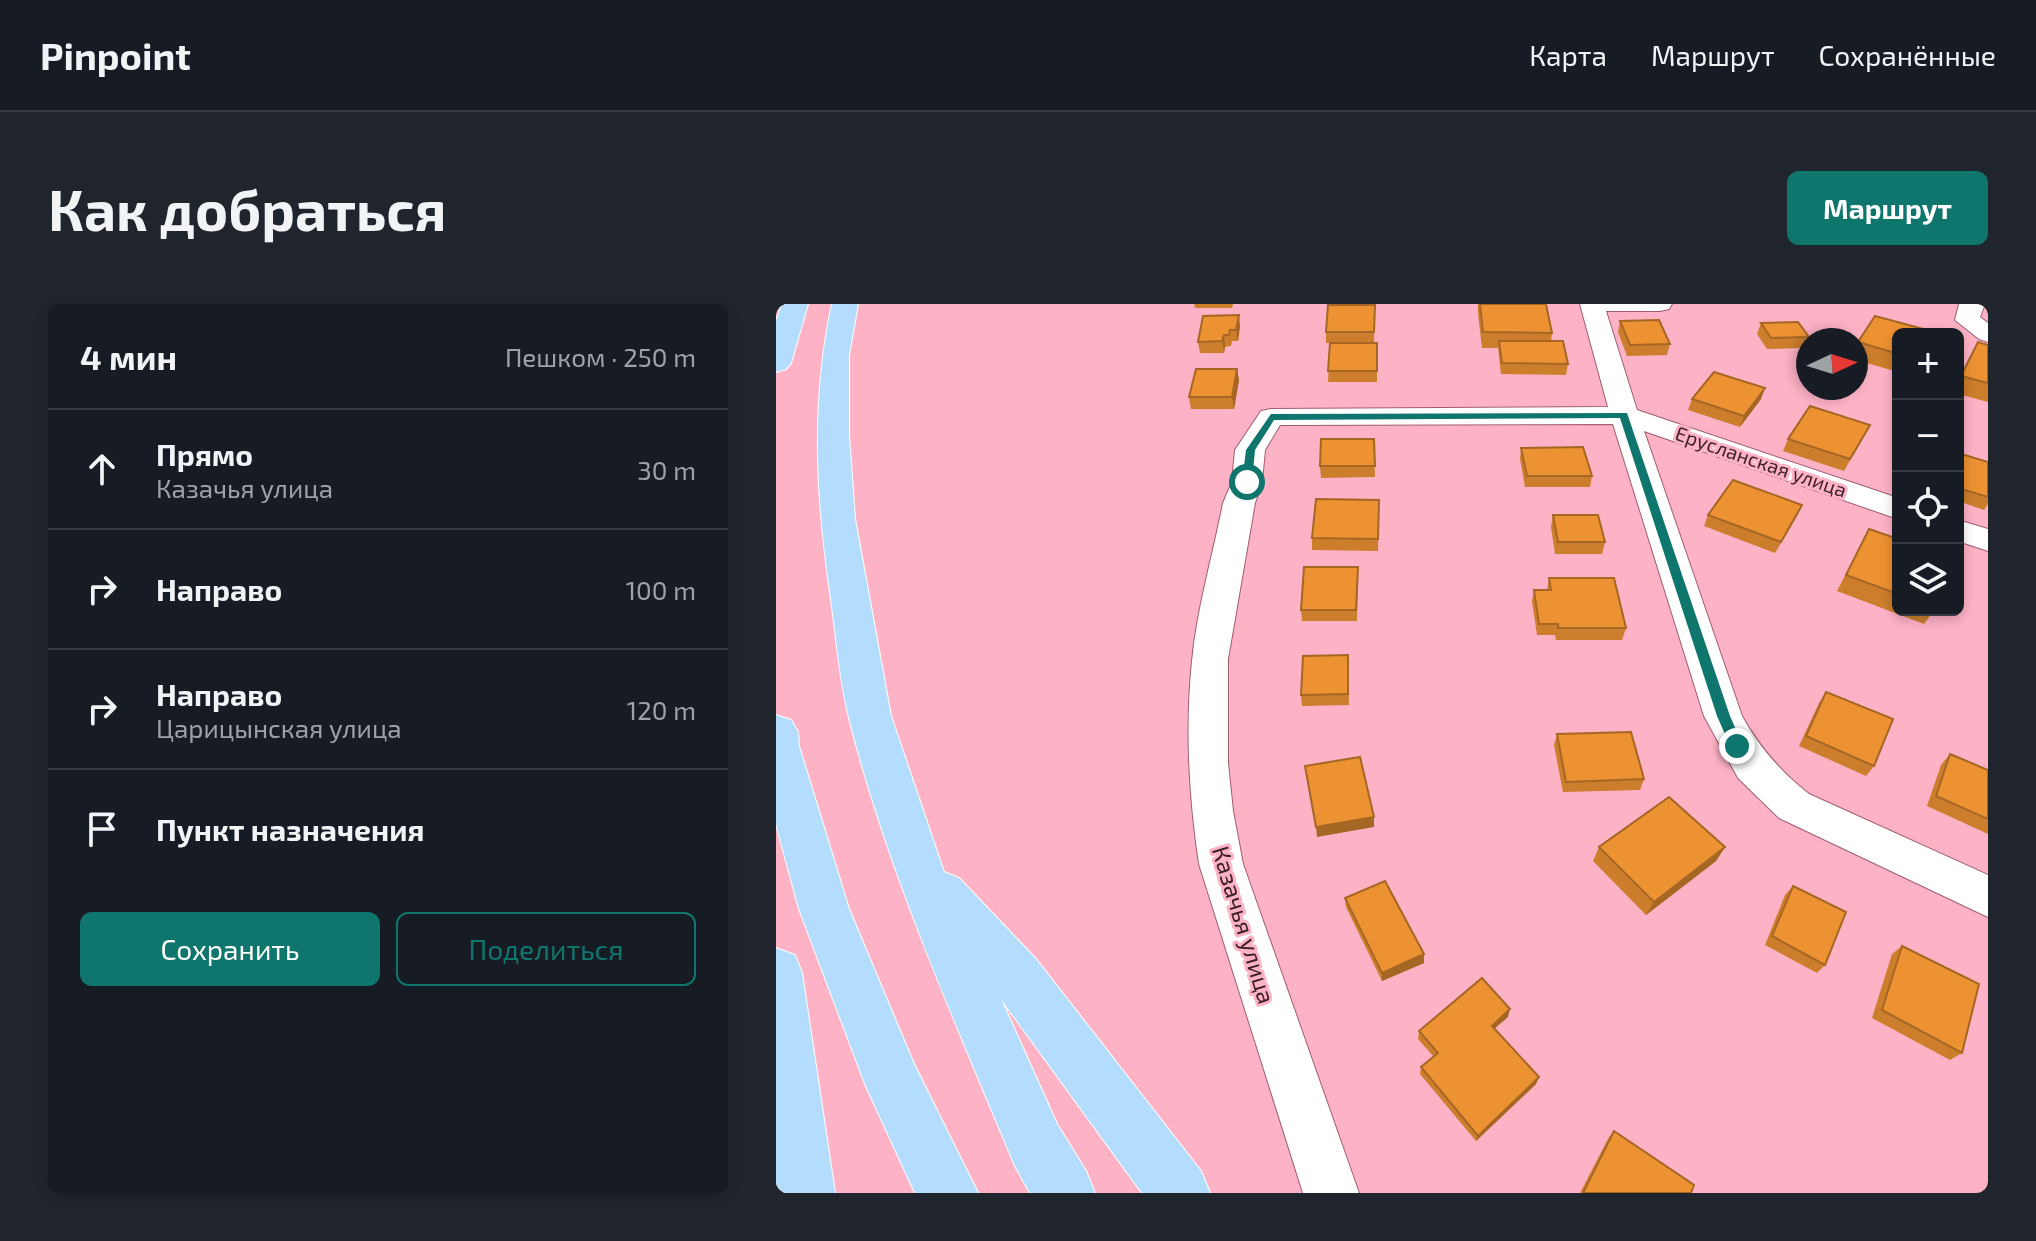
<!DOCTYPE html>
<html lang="ru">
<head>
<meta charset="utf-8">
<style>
	body { margin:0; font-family:"Exo 2",sans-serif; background:#20242c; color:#f1f3f6 }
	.controls { position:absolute; right:24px; top:24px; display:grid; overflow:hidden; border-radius:12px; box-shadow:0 4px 12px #0003 }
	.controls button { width:72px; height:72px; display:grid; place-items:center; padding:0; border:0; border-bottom:2px solid #363941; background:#171b24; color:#f1f3f6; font:40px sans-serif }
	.compass { position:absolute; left:1020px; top:24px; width:72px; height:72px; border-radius:50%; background:#171b24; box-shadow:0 4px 12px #0003; rotate:86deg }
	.stop { position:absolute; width:24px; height:24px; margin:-18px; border:6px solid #0f766e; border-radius:50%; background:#fff }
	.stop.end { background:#0f766e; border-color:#fff; box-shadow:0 2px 8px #0008 }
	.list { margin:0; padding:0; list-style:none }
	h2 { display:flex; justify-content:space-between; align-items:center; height:104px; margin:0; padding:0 32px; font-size:34px }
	h2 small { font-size:26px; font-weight:400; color:#9ea1a6 }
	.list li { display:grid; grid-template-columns:52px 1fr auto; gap:24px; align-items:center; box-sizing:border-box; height:120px; padding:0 32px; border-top:2px solid #363941 }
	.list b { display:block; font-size:30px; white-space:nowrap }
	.list p { margin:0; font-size:26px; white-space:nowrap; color:#9ea1a6 }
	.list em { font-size:26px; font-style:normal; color:#9ea1a6 }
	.actions { display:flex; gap:16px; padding:24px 32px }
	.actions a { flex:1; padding:18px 0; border:2px solid #0f766e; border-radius:12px; text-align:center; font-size:28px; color:#0f766e }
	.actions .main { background:#0f766e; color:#fff }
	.icon { flex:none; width:44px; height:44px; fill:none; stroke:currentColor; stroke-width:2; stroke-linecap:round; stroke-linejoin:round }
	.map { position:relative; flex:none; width:1212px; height:889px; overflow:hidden; border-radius:12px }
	header { display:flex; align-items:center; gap:48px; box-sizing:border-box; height:112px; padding:0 40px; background:#171b24; border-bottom:2px solid #363941 }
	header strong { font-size:38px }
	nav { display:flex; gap:44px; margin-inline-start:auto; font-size:28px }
	.intro { display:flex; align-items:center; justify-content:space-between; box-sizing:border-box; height:192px; padding:0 48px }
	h1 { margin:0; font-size:56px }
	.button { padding:20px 36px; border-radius:12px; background:#0f766e; color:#fff; font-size:28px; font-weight:700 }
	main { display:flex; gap:48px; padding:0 48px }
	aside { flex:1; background:#171b24; border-radius:12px; box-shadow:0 4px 12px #0003 }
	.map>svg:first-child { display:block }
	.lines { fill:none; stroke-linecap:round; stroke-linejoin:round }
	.minor-casing { stroke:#a05c6f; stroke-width:2 }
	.major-casing { stroke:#fff; stroke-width:2 }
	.minor { fill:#fff; fill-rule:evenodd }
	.major { fill:#b4ddfd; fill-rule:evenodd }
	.wall { fill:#cc7e2c }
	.shaded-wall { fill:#a66624 }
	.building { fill:#ed9233; stroke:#a66624; stroke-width:2 }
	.route { fill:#0f766e }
	.labels { text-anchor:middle; stroke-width:6; stroke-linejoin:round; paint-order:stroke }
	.far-street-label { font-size:20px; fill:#3c1f28; stroke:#feb2c6 }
	.street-label { font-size:24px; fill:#3c1f28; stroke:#feb2c6 }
</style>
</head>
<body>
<header>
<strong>Pinpoint</strong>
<nav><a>Карта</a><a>Маршрут</a><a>Сохранённые</a></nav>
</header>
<div class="intro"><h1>Как добраться</h1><a class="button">Маршрут</a></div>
<main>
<aside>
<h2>4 мин<small>Пешком · 250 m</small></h2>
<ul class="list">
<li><svg class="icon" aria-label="ahead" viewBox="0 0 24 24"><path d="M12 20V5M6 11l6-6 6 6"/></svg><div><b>Прямо</b><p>Казачья улица</p></div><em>30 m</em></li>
<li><svg class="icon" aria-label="right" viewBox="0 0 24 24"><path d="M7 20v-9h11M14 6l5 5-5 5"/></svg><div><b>Направо</b></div><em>100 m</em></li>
<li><svg class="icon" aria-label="right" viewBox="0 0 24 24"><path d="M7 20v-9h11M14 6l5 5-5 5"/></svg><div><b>Направо</b><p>Царицынская улица</p></div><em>120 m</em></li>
<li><svg class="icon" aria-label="arrive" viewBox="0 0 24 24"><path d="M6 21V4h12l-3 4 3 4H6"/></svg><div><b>Пункт назначения</b></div></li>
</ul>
<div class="actions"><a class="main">Сохранить</a><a>Поделиться</a></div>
</aside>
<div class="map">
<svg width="1212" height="889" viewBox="0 0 1212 889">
	<rect width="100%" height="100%" fill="#feb2c6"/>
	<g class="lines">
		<g class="minor-casing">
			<g id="minor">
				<path d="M804 0H896L893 5 884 7H830L861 106 1122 194V215L868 127 966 412C983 443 1005 468 1033 490L1212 571V613L1003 514 962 474 928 412 837 120 504 121 489 146 486 178 479 199 452 355V459L457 507 467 560 583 889H527L423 560C413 493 409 425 416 357 421 304 437 251 447 199L456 178 459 146 485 107 495 105 832 103Z"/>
				<path d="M1183 0H1209L1204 13 1212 19V38L1203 35 1179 16Z"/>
				<path d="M1182 216 1212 225V247L1182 237Z"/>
			</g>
		</g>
		<g class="major-casing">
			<g id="major">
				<path d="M6 0H32L15 59 10 65 0 68V17Z"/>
				<path d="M56 0H82L73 51V132L79 215 115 412 168 568 183 574 260 655 425 867 434 889H366L225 695 281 820 310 867 319 889H254L239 862C178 715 112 568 73 414 63 374 60 330 54 288 40 192 35 96 56 0Z"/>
				<path d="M0 411 15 416 22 428 23 442 73 605 138 760 202 889H139L89 780 23 605 0 520Z"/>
				<path d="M0 644 19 651 26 669 59 889H0Z"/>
			</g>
		</g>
		<use href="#minor" class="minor"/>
		<use href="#major" class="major"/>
	</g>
	<g class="wall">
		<path d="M418 0H457L456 4H419Z"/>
		<path d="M689 0H770L776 29 775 37 792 60 790 71 725 70 722 44H706L702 10V0Z"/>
		<path d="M599 1 598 39H601V78H552L554 39H550V28Z"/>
		<path d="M844 17 894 40 891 51 851 52 842 28Z"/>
		<path d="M985 19 1033 33 1028 44 991 45 981 30Z"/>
		<path d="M464 22 462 37H456L455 42 449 43 448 49H424L422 38Z"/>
		<path d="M1122 30V68L1080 56V42L1082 38Z"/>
		<path d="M1202 38 1212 41V98L1182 90V75Z"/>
		<path d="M461 65 463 76 458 105H415L413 93Z"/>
		<path d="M916 95H985L964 123 912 106Z"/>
		<path d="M1088 132 1068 167 1007 147 1012 135Z"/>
		<path d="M598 135 599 173 545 174 544 162Z"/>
		<path d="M745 144 816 172 814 183H749L744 155Z"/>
		<path d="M1182 149 1212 158V200L1208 206 1182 197Z"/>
		<path d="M603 196 602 247 536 246V234Z"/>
		<path d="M1026 201 999 249 928 222 932 211Z"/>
		<path d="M777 211 829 238 826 250H779L775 223Z"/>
		<path d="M1093 225 1122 235V306H1158L1148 320 1061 287Z"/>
		<path d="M582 274 581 317H526L525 306Z"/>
		<path d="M773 274 850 324 846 336H780L779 331H761L756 297 758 286H771Z"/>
		<path d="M572 351 573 401 526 402 525 391Z"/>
		<path d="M1050 388 1098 462 1090 472 1023 442 1043 399Z"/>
		<path d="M781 430 868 475 864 486 787 488 778 441Z"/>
		<path d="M1174 450 1212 466V530L1151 502 1165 461Z"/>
		<path d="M823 543H949L940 557 870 611 817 557Z"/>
		<path d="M1017 582 1049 661 1041 669 989 641 1009 591Z"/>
		<path d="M569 594 648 659 606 677 570 603Z"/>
		<path d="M1126 642 1186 749 1174 756 1096 714 1116 650Z"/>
		<path d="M732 713 718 725 760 780 700 837 644 770 645 763 658 753 642 735 643 727Z"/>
		<path d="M838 827 915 889H804L833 833Z"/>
	</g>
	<g class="shaded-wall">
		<path d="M463 11 464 22 462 37 460 26Z"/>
		<path d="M448 31 449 43 448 49 446 37Z"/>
		<path d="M461 65 463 76 458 105 456 93Z"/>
		<path d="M989 84 985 95 964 123 968 112Z"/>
		<path d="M1026 201 1021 212 999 249 1005 238Z"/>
		<path d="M598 513V523L541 533 540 523Z"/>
		<path d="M949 543 940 557 870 611 878 598Z"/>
		<path d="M648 650V659L606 677V669Z"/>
		<path d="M734 705 732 713 713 729 716 722Z"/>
		<path d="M763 773 760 780 700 837 702 832Z"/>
	</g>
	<g class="building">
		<path d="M704 0H770L776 29 707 28Z"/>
		<path d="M552 1H599L598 28H550Z"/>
		<path d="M463 11 460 26H454L453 31H448L446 37 422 38 427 12Z"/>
		<path d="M1099 12 1166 30H1122V50L1082 38Z"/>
		<path d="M883 16 894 40 854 41 844 17Z"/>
		<path d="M1022 18 1033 33 995 34 985 19Z"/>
		<path d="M723 37H787L792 60 726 59Z"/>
		<path d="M1202 38 1212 41V79L1185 72Z"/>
		<path d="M554 39H601V67H552Z"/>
		<path d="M420 65H461L456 93H413Z"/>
		<path d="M938 68 989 84 968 112 916 95Z"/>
		<path d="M1034 102 1094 121 1074 155 1012 135Z"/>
		<path d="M545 135H598L599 162H544Z"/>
		<path d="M807 143 816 172H751L745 144Z"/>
		<path d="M1182 149 1212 158V193L1182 184Z"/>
		<path d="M957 176 1026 201 1005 238 932 211Z"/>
		<path d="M540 195 603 196 602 235 536 234Z"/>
		<path d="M777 211H822L829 238H782Z"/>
		<path d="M1093 225 1122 235V290L1070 271Z"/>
		<path d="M528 263H582L580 306H525Z"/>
		<path d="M773 274H838L850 324H782V320H763L758 286H775Z"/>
		<path d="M572 351V390L525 391 527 352Z"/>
		<path d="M1050 388 1117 415 1098 462 1030 432Z"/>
		<path d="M855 428 868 475 790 478 781 430Z"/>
		<path d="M1174 450 1212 466V515L1160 492Z"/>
		<path d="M584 453 598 513 540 523 529 462Z"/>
		<path d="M893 493 949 543 878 598 823 543Z"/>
		<path d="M609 577 648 650 606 669 569 594Z"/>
		<path d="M1017 582 1070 608 1049 661 996 632Z"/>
		<path d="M1126 642 1203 680 1186 749 1106 706Z"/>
		<path d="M706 674 734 705 716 722 763 773 702 832 645 763 662 749 643 727Z"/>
		<path d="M838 827 918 881 915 889H807Z"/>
	</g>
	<path class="route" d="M851 109 954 412 967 442 966 446H956L941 412 844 114 498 116 479 146 476 178 471 181 466 178 470 146 495 110Z"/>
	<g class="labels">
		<g class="far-street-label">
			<text transform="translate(985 158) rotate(19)" y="7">Ерусланская улица</text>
		</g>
		<g class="street-label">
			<text transform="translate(467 621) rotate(73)" y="8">Казачья улица</text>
		</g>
	</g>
</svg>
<div class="controls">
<button>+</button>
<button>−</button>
<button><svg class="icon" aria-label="locate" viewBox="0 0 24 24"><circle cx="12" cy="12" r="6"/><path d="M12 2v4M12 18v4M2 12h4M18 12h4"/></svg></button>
<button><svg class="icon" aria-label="layers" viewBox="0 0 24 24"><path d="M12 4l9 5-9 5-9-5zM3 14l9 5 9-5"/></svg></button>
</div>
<svg class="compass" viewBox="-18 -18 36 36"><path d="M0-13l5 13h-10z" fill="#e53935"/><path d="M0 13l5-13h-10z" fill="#9ea1a6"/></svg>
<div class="stop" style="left:471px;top:178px"></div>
<div class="stop end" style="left:961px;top:442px"></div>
</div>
</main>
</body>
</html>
